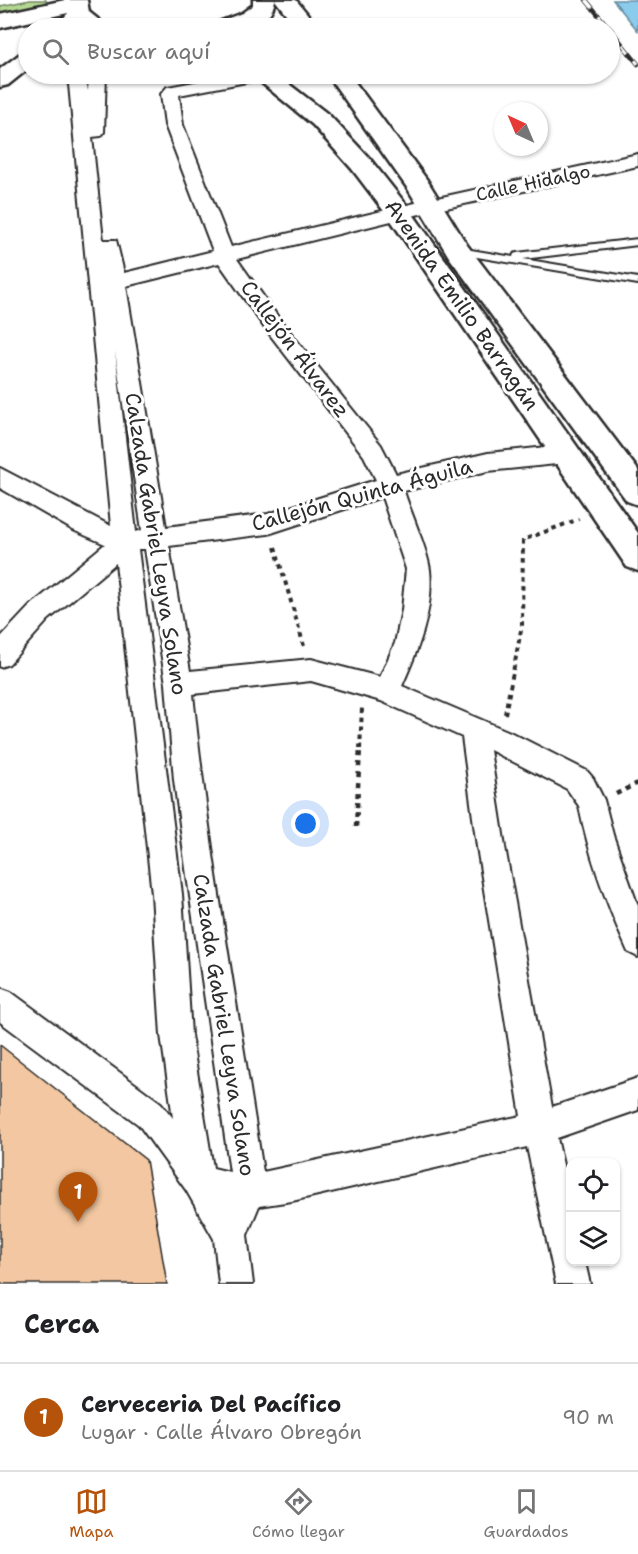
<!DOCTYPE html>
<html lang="es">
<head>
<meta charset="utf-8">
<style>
	body { margin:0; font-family:"Shantell Sans",sans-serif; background:#f6f6f6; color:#202124 }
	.controls { position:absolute; right:18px; bottom:18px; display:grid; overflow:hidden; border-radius:12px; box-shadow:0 2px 4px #0004 }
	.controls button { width:54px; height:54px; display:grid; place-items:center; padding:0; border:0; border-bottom:2px solid #e0e0e0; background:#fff; color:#202124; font:30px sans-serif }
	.compass { position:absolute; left:494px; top:102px; width:54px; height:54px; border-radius:50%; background:#fff; box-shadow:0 2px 4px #0004; rotate:316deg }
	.you { position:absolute; left:306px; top:824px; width:21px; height:21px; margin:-15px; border:4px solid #fff; border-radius:50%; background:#1a73e8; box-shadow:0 0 0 9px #1a73e833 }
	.badge { display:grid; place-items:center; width:39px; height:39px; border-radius:50%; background:#b45309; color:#fff; font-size:20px; font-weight:700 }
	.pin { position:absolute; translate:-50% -50px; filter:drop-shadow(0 2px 3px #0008) }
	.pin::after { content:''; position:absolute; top:32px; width:21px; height:18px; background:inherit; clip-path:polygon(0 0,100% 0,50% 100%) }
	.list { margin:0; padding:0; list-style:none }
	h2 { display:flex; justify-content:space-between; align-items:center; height:78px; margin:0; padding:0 24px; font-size:26px }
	h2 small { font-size:20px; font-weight:400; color:#757577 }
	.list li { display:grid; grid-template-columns:39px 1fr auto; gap:18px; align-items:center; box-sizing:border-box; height:108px; padding:0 24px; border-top:2px solid #e0e0e0 }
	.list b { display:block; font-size:22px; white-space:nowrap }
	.list p { margin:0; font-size:20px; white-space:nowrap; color:#757577 }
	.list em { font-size:20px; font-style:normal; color:#757577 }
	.icon { flex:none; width:33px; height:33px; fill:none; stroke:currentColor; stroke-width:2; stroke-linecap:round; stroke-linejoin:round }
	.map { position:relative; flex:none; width:638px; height:1284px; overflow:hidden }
	.search { position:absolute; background:#fff; box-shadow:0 2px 4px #0004; left:18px; right:18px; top:18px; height:66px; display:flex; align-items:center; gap:15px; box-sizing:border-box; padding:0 21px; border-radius:33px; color:#757577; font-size:22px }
	.sheet { height:186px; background:#fff }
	nav { display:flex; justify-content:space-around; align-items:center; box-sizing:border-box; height:84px; border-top:2px solid #e0e0e0; background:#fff; font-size:16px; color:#757577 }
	nav a { display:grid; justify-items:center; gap:3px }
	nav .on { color:#b45309 }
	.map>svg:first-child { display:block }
	.green { fill:#b4d892; stroke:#70825e; stroke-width:1.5 }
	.water { fill:#8bcbec; stroke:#658b9f; stroke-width:1.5 }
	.building { fill:#f2c7a1; stroke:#2b2b2b; stroke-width:1.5 }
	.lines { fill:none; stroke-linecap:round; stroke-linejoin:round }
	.lane-casing { stroke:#2b2b2b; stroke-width:4 }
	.street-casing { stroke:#2b2b2b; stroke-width:4 }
	.secondary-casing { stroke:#2b2b2b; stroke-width:5 }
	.primary-casing { stroke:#2b2b2b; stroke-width:5 }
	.path-far1 { stroke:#2b2b2b; stroke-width:4; stroke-dasharray:4.5 4.5; stroke-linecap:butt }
	.path { stroke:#2b2b2b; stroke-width:4.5; stroke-dasharray:5 5; stroke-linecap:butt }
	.lane { fill:#fff; fill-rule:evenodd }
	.street { fill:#fff; fill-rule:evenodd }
	.secondary { fill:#fff; fill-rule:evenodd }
	.primary { fill:#fff; fill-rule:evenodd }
	.rail-casing { stroke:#2b2b2b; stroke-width:4.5 }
	.rail { stroke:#fff; stroke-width:3; stroke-dasharray:10; stroke-linecap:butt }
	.labels { text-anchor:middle; stroke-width:6; stroke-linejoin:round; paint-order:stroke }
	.far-street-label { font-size:18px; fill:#2b2b2b; stroke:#fff }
	.street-label { font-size:21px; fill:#2b2b2b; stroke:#fff }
</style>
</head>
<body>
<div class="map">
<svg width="638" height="1284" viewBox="0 0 638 1284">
	<rect width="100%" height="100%" fill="#fff"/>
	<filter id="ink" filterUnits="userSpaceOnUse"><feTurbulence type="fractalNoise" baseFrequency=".0167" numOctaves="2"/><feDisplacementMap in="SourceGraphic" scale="12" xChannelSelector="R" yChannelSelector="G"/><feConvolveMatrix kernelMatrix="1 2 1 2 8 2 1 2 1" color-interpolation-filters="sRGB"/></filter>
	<g filter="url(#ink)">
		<path class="green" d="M30 0H46V3L35 9 0 15V6Z"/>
		<path class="water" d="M613 0H638V31Z"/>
		<path class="building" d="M0 1045 146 1160 167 1284H0Z"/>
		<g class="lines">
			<g class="lane-casing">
				<path id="lane" d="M638 239V245L523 259 638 278V284L459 254 454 251 459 248 513 257 514 254 517 253Z"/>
			</g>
			<g class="street-casing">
				<path id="street" d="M68 74H85L88 91 89 74H106L104 132 101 136 92 137 103 240H116L124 273 213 251 165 125 161 94 167 87 173 86 237 74H271L268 78 262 79 179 95 183 125 231 247 428 200 638 154V166L428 212 237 259 278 317 381 445 396 474 488 453 566 445 574 448 577 454 574 460 566 463 488 471 404 491C410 511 428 551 430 570 434 610 418 650 402 686L510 732 587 771 593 778 604 800 613 835 638 906V957L628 952C607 905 589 857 579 806L567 789 490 750 505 847 552 1107 638 1078V1110L557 1138 570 1196V1262H585L590 1284H556L527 1147 292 1201 259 1206 247 1235 253 1284H219L214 1239 186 1190 139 1125 0 1022V988L11 992 161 1103 173 1118 161 1035 152 894 116 563 48 620 9 664 0 667V638L30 606 105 544 73 530 0 488V468L111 526ZM219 263 264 327 364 456 376 480 268 514 166 527 126 286ZM115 351 142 530 136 532ZM382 497 406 569 402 610 395 643 380 677 311 659 190 671 169 546 268 534ZM138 549H145L166 684 174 780 187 876 230 1172 213 1168 191 1035 182 894ZM311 681 381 701 462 737 477 847 521 1116 263 1172C239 1013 209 854 193 694Z"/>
			</g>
			<g class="secondary-casing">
				<g id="secondary">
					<path d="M79 9 87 10 90 15 77 28H54L71 10Z"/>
					<path d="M28 52V69L8 85 0 87V69L20 54Z"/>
				</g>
			</g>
			<g class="primary-casing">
				<g id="primary">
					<path d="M65 0H87L89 12 109 28C93 30 76 30 68 13L0 28V14Z"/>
					<path d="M253 0H296L319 28H297L275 0C271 29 235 28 213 28L216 23 242 13 253 5Z"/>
					<path d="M251 74H276L329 115 370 159 408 207 638 533V571L627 567 390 219 352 169 313 125Z"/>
					<path d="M327 74H349L427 180 467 245 638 470V505L627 501 449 257 408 189Z"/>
				</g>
			</g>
			<g class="path-far1">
				<path d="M275 547 304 646"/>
				<path d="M505 714 522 625 523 540 579 519"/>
				<path d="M360 749 362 708"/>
			</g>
			<g class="path">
				<path d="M616 794 638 783"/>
				<path d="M356 827 360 747"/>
			</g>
			<use href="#lane" class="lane"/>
			<use href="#street" class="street"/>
			<use href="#secondary" class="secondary"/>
			<use href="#primary" class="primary"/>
			<g class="rail-casing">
				<g id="rail">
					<path d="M586 0 609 28"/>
					<path d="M610 29 638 64"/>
				</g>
			</g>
			<use href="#rail" class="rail"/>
		</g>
	</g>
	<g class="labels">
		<g class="far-street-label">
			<text transform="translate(533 183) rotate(-12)" y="6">Calle Hidalgo</text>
		</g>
		<g class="street-label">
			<text transform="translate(462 305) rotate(55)" y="7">Avenida Emilio Barragán</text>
			<text transform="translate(295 349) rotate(53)" y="7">Callejón Álvarez</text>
			<text transform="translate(362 495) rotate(-15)" y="7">Callejón Quinta Águila</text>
			<text transform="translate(156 544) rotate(81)" y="7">Calzada Gabriel Leyva Solano</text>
			<text transform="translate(224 1025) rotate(81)" y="7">Calzada Gabriel Leyva Solano</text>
		</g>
	</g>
</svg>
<div class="controls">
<button><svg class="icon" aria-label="locate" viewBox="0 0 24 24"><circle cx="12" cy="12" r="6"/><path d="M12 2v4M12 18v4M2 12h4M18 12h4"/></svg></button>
<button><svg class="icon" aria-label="layers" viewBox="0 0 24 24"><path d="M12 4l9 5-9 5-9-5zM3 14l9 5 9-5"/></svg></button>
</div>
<svg class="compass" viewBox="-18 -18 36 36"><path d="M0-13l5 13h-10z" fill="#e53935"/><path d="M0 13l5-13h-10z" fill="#757577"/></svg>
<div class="you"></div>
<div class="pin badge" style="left:78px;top:1222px">1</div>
<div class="search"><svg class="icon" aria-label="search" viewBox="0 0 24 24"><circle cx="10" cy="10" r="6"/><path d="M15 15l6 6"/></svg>Buscar aquí</div>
</div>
<section class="sheet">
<h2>Cerca<small></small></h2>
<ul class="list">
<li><span class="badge">1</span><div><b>Cerveceria Del Pacífico</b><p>Lugar · Calle Álvaro Obregón</p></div><em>90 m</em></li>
</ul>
</section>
<nav>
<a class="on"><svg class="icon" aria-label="map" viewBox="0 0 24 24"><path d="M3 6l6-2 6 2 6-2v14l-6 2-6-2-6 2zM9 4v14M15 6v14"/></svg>Mapa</a>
<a><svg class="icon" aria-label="directions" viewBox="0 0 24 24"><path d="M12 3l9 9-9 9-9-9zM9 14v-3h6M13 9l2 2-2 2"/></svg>Cómo llegar</a>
<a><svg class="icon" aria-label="saved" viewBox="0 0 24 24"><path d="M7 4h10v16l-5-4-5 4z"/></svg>Guardados</a>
</nav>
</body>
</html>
